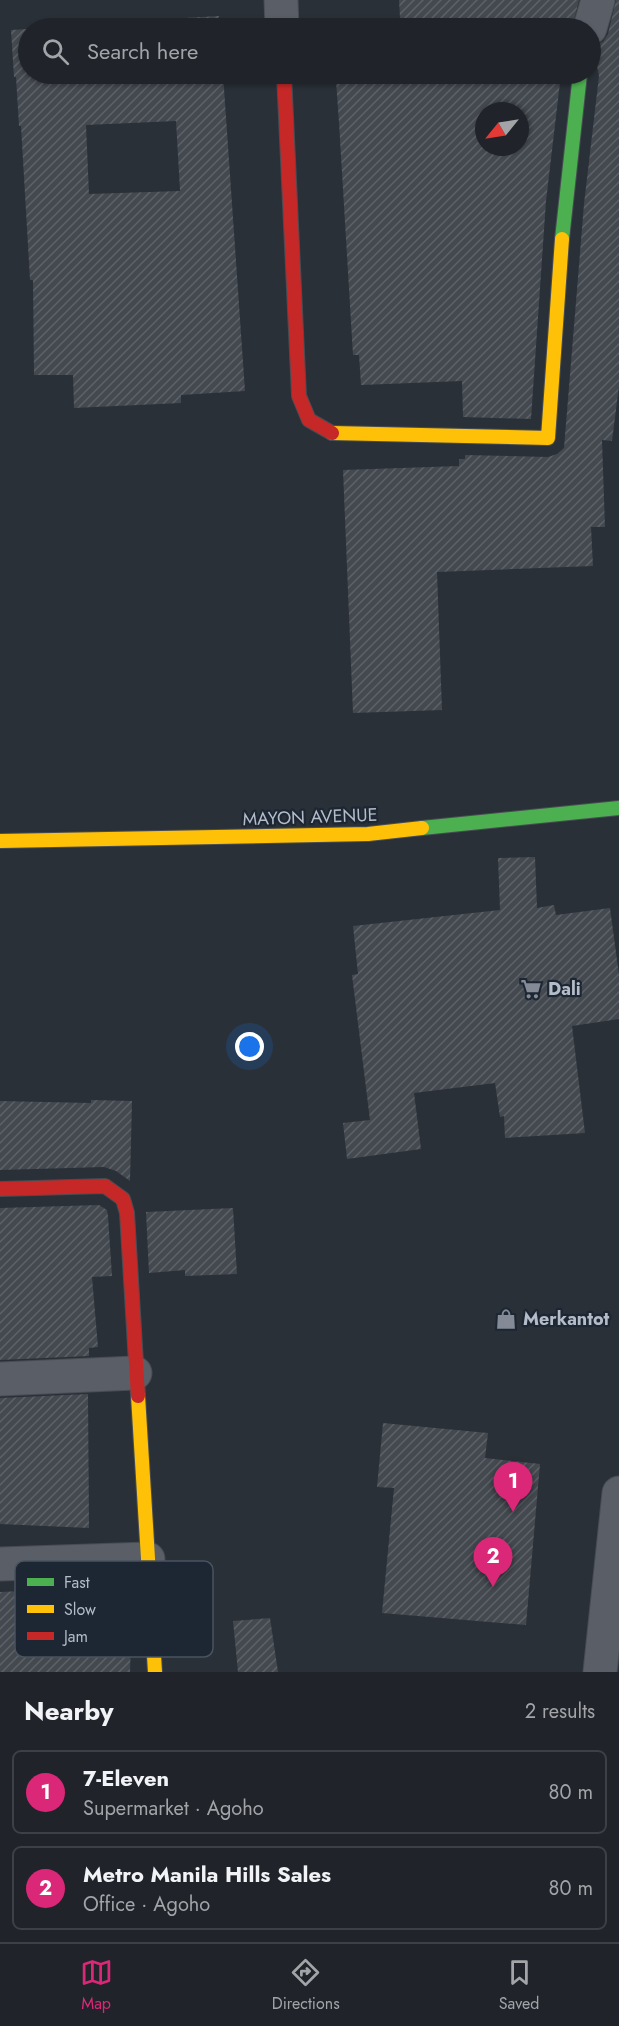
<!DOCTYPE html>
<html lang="en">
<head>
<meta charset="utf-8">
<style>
	body { margin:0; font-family:Jost,sans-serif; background:#282c32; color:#f1f3f6 }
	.compass { position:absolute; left:475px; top:102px; width:54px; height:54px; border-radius:50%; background:#20242a; box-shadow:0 2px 4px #0004; rotate:240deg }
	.you { position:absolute; left:250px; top:1047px; width:21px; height:21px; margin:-15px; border:4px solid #fff; border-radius:50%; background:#1a73e8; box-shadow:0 0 0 9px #1a73e833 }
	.badge { display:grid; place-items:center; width:39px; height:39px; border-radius:50%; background:#db2777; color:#fff; font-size:20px; font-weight:700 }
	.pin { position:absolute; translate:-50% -50px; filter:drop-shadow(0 2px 3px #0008) }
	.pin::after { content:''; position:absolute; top:32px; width:21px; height:18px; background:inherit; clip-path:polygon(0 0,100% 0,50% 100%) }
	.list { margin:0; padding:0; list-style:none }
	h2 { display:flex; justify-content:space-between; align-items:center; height:78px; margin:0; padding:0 24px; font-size:26px }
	h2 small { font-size:20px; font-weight:400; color:#a2a4a8 }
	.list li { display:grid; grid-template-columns:39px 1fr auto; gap:18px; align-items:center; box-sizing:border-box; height:84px; margin:0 12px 12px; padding:0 12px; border:2px solid #3d4147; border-radius:9px }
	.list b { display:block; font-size:22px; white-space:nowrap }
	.list p { margin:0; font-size:20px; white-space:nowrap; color:#a2a4a8 }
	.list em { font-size:20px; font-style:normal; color:#a2a4a8 }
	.icon { flex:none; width:33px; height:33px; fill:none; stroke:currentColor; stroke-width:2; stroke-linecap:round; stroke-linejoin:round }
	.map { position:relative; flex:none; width:619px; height:1672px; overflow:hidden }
	.search { position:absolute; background:#20242a; box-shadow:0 2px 4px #0004; left:18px; right:18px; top:18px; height:66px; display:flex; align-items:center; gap:15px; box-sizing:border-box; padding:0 21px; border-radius:33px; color:#a2a4a8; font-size:22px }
	.sheet { height:270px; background:#20242a }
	nav { display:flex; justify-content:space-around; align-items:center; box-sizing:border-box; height:84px; border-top:2px solid #3d4147; background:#20242a; font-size:16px; color:#a2a4a8 }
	nav a { display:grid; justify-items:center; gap:3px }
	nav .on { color:#db2777 }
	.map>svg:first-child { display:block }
	.building { fill:url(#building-hatch); fill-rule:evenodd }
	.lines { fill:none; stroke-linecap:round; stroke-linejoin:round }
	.street-casing { stroke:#484c53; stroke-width:35 }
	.fast-casing { stroke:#484c53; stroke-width:16 }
	.slow-casing { stroke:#484c53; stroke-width:16 }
	.jam-casing { stroke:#484c53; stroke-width:16 }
	.street { stroke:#5a5e66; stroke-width:33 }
	.fast { stroke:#4caf50; stroke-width:14 }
	.slow { stroke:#ffc107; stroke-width:14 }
	.jam { stroke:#c62828; stroke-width:14 }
	.labels { text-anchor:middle; stroke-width:4.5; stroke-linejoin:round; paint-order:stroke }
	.street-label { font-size:18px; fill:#b4bcc9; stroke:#1d2633 }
	.poi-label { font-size:18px; font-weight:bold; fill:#b4bcc9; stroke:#1d2633; text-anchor:start }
	.key { fill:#1d2633; stroke:#4a5360; stroke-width:1.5 }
	.key-label { font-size:16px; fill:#b4bcc9 }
</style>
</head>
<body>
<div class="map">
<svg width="619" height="1672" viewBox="0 0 619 1672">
	<defs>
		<pattern id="building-hatch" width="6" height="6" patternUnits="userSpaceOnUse" patternTransform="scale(1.5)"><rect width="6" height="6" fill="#444950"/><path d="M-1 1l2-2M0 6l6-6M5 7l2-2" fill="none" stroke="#5d6168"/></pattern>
	</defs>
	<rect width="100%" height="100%" fill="#2a3038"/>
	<g class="building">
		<path d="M399 0H579L572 28H328L327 24 400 18Z"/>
		<path d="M616 0H619V386L612 441 602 440 605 527H591L593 566 437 572 442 710 353 713 343 470 459 466V459H465V455L548 457 557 454 564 448 584 204 599 76 597 66 591 59V46L603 42 608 34Z"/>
		<path d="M219 16V28H42L168 23V19Z"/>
		<path d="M28 29V74H223L245 391 181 395V403L74 408 73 375H34L33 280H30L21 126H19L16 77H14L11 30ZM176 121 180 191 89 194 86 125Z"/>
		<path d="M332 74H561L546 201 531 419 463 417 462 381 361 385 359 355H353L339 123 336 80H332ZM484 111H520V147H484Z"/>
		<path d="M535 857 537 908 554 905 556 915 610 908 619 975V1019L572 1026 585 1133 505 1138 504 1116 500 1117 495 1083 414 1093 421 1149 347 1159 343 1123 370 1120 352 975 358 974 353 926 500 910 498 858Z"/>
		<path d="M91 1100 132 1101 130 1181 116 1171 104 1167 0 1170V1101L91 1103Z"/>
		<path d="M99 1205 107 1210 108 1216 112 1276 92 1277 98 1347 89 1348V1356L0 1360V1208Z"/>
		<path d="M233 1208 237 1274 185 1276V1270L149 1273 146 1212Z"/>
		<path d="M88 1394 89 1528 0 1524V1398Z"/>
		<path d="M383 1423 488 1433 485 1458 540 1464 526 1625 382 1613 394 1488 377 1487Z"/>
		<path d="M131 1586 134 1641H131L130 1672H0V1592Z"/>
		<path d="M270 1618 278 1672H238L233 1621Z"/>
	</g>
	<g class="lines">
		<g class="street-casing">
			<g id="street">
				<path d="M281 0 282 28"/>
				<path d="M590 28 598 0"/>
				<path d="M0 1379 135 1373"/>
				<path d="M0 1564 148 1559"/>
				<path d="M600 1672 619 1493"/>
			</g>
		</g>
		<g class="fast-casing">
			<g id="fast">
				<path d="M562 239 580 74"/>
				<path d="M422 828 619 808"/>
			</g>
		</g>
		<g class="slow-casing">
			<g id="slow">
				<path d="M332 433 548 438 562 239"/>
				<path d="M0 841 368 834 422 828"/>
				<path d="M138 1396 155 1672"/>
			</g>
		</g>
		<g class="jam-casing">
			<g id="jam">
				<path d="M284 74 299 396 309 420 332 433"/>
				<path d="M0 1189 105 1186 123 1199 127 1213 138 1396"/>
			</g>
		</g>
		<use href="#street" class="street"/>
		<use href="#fast" class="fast"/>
		<use href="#slow" class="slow"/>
		<use href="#jam" class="jam"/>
	</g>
	<defs>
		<g id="supermarket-bare" transform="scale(1.62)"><path d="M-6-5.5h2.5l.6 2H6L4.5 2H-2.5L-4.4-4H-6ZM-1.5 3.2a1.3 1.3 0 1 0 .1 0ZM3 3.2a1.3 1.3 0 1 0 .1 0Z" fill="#848b96" stroke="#1d2633" stroke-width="2.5" paint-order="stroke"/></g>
		<g id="shop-bare" transform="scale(1.62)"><path d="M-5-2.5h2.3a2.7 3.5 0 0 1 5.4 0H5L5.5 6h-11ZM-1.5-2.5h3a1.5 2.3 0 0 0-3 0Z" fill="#848b96" stroke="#1d2633" stroke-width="2.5" paint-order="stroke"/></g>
	</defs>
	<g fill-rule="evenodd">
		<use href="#supermarket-bare" x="531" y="989"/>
		<use href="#shop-bare" x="506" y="1319"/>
	</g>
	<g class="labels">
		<g class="street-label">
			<text transform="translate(310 817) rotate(-2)" y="6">MAYON AVENUE</text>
		</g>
		<g class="poi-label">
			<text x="548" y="995">Dali</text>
			<text x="523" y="1325">Merkantot</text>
		</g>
	</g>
	<rect x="15" y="1561" width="198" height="96" rx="9" class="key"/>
	<rect x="27" y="1578" width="27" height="8" fill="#4caf50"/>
	<rect x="27" y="1605" width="27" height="8" fill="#ffc107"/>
	<rect x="27" y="1632" width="27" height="8" fill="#c62828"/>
	<g class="key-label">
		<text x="64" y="1588">Fast</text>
		<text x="64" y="1615">Slow</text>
		<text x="64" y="1642">Jam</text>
	</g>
</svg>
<svg class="compass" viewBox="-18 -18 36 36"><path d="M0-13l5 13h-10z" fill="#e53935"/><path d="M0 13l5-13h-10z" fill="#a2a4a8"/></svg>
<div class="you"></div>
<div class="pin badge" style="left:513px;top:1512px">1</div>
<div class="pin badge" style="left:493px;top:1587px">2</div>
<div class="search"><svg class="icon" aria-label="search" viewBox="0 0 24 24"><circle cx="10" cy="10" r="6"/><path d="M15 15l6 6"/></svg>Search here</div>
</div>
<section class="sheet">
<h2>Nearby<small>2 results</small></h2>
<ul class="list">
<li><span class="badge">1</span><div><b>7-Eleven</b><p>Supermarket · Agoho</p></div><em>80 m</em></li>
<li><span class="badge">2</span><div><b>Metro Manila Hills Sales</b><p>Office · Agoho</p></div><em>80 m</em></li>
</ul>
</section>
<nav>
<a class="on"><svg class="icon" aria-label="map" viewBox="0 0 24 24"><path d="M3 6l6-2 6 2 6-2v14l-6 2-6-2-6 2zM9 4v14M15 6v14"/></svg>Map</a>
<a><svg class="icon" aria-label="directions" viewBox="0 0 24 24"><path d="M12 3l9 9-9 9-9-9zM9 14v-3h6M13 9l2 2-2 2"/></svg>Directions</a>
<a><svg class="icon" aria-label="saved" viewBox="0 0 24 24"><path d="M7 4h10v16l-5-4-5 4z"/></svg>Saved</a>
</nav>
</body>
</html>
